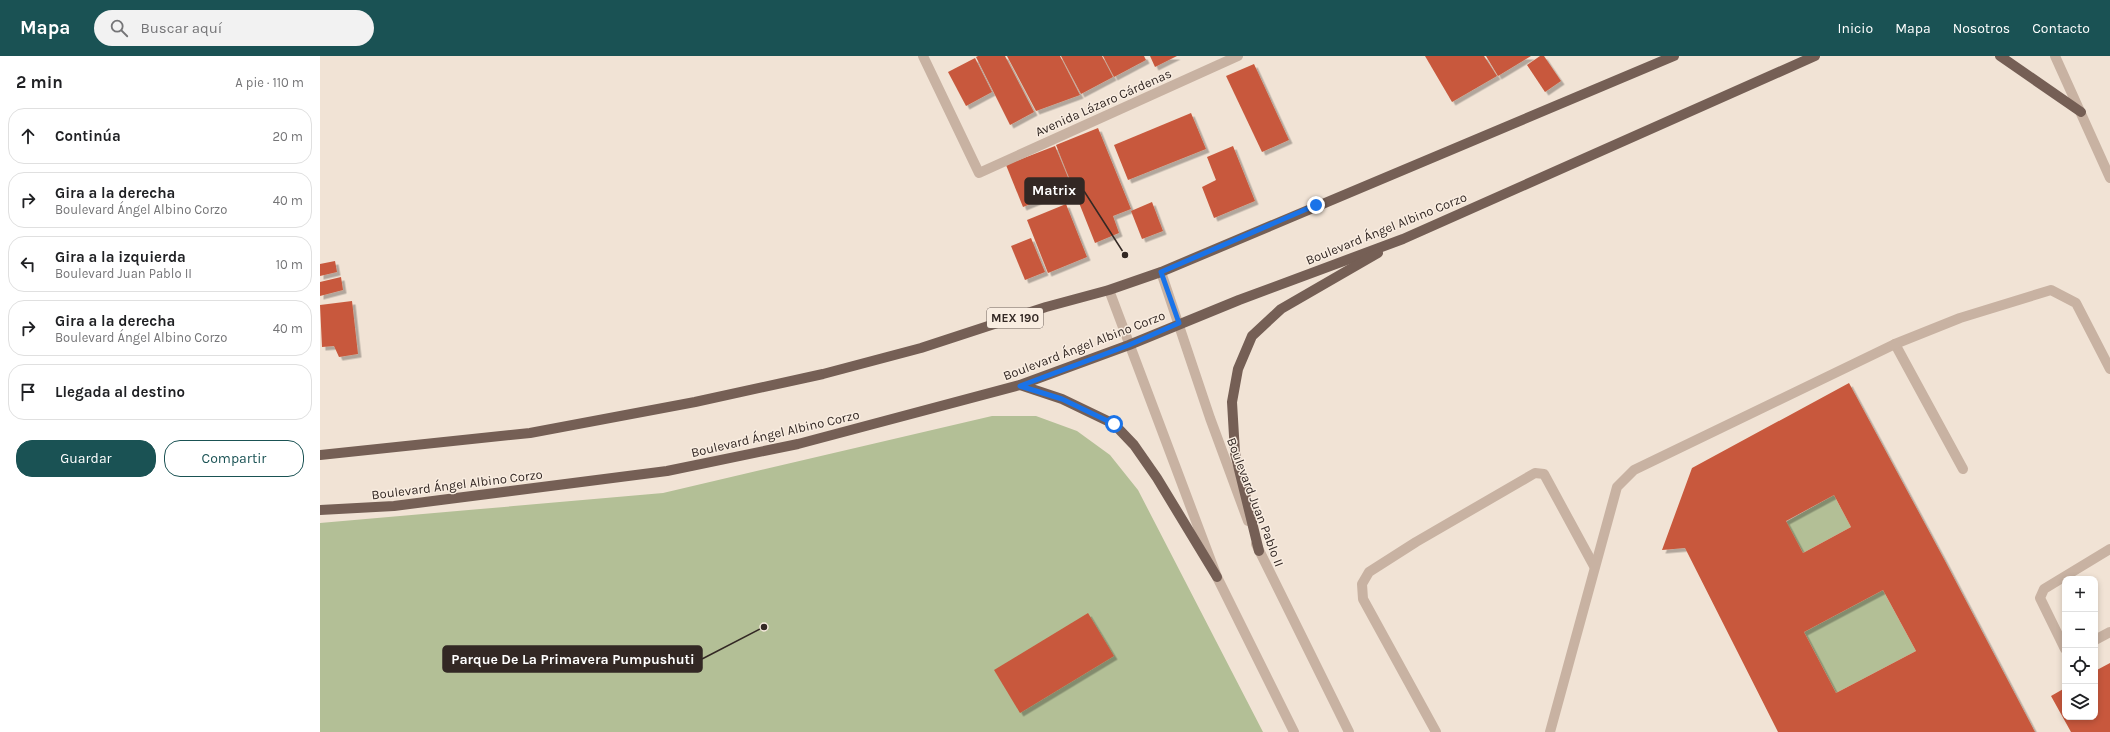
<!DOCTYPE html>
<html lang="es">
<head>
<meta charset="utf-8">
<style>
	body { margin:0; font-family:Karla,sans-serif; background:#f2f2f2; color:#202124 }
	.controls { position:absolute; right:12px; bottom:12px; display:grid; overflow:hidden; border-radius:8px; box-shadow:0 2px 6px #0003 }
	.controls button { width:36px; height:36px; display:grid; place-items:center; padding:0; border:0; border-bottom:1px solid #e0e0e0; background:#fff; color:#202124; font:20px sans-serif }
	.stop { position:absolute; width:12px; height:12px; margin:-9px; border:3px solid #1a73e8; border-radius:50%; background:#fff }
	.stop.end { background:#1a73e8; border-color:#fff; box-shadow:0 1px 4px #0008 }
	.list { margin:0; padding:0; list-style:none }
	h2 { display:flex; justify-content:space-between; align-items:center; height:52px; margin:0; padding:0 16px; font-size:17px }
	h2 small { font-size:13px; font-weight:400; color:#757577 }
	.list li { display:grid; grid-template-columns:26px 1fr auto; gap:12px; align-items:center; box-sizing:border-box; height:56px; margin:0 8px 8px; padding:0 8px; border:1px solid #e0e0e0; border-radius:16px }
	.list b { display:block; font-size:15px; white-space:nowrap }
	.list p { margin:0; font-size:13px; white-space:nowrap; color:#757577 }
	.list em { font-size:13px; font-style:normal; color:#757577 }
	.actions { display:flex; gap:8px; padding:12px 16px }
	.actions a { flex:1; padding:9px 0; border:1px solid #1a5254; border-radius:16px; text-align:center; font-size:14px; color:#1a5254 }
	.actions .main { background:#1a5254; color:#fff }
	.icon { flex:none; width:22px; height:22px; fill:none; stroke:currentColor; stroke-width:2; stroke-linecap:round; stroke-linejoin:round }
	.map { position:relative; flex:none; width:1790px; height:676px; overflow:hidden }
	header { display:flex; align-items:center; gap:24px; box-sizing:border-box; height:56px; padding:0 20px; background:#1a5254; color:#fff }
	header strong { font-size:19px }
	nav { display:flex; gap:22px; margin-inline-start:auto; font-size:14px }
	.search { width:280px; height:36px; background:#f2f2f2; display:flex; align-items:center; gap:10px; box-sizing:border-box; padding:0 14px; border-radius:22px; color:#757577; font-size:15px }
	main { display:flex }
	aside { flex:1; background:#fff }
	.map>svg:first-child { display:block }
	.green { fill:#b3bf96 }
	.building { fill:#c8593c; fill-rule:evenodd; filter:url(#shadow) }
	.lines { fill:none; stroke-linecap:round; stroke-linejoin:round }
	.minor { stroke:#c8b2a2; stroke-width:10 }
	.major { stroke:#755f55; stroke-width:10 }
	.route { stroke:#1a73e8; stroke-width:5 }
	.labels { text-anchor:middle; stroke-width:3; stroke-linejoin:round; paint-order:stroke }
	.shield { fill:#f9ede1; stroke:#6e635d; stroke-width:1 }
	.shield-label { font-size:12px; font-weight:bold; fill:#332824 }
	.street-label { font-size:13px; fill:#332824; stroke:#f9ede1 }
	.leader { fill:none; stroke:#332824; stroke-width:1.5 }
	.callout-dot { fill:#332824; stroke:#f9ede1; stroke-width:1.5 }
	.callout { fill:#332824; stroke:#332824; stroke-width:1.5 }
	.callout-label { font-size:14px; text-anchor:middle; font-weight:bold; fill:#fff }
</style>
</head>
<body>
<header>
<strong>Mapa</strong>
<div class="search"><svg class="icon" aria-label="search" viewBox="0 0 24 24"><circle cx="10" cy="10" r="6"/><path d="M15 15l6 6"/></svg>Buscar aquí</div>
<nav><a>Inicio</a><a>Mapa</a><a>Nosotros</a><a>Contacto</a></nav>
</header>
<main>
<aside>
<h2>2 min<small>A pie · 110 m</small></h2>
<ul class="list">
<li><svg class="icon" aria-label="ahead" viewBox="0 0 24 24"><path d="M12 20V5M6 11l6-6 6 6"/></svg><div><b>Continúa</b></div><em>20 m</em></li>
<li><svg class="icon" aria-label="right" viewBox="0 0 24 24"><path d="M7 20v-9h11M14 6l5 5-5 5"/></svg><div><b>Gira a la derecha</b><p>Boulevard Ángel Albino Corzo</p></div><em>40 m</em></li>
<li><svg class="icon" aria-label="left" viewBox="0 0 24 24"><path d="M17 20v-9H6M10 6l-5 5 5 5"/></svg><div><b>Gira a la izquierda</b><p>Boulevard Juan Pablo II</p></div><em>10 m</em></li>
<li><svg class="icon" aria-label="right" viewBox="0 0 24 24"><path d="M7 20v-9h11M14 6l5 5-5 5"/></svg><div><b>Gira a la derecha</b><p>Boulevard Ángel Albino Corzo</p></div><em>40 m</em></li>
<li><svg class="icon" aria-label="arrive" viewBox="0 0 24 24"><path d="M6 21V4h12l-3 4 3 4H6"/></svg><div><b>Llegada al destino</b></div></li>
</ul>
<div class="actions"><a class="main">Guardar</a><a>Compartir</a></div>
</aside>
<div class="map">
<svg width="1790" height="676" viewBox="0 0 1790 676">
	<defs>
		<filter id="shadow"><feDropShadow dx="3.5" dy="3.5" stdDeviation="0" flood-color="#0004"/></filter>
	</defs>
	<rect width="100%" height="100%" fill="#f1e3d5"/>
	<g class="green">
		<path d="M672 360H716L757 375 790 399 818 434 943 676H0V467L343 437Z"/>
		<path d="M1514 439 1531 471 1483 497 1466 466Z"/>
		<path d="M1563 534 1596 595 1516 637 1484 576Z"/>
	</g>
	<g class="building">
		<path d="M658 0H685L714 56 690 69 656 1Z"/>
		<path d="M687 0H740L760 39 716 55Z"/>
		<path d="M741 0H782L793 21 761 38Z"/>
		<path d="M783 0H824L826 4 794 21Z"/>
		<path d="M830 0H857L835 11Z"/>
		<path d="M1105 0H1164L1177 20 1132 46Z"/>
		<path d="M1166 0H1211L1178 20Z"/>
		<path d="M1220 0H1224L1241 25 1225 36 1207 9Z"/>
		<path d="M655 2 672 36 646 50 628 16Z"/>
		<path d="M934 8 969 84 942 96 906 20Z"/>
		<path d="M871 57 886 93 808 124 794 89Z"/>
		<path d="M778 72 811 153 793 160 799 177 775 187 736 89Z"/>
		<path d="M735 90 752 131 703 151 686 109Z"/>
		<path d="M913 90 935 145 894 162 882 131 896 124 887 101Z"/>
		<path d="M832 146 843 175 822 183 811 155Z"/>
		<path d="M746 148 767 201 728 217 707 164Z"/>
		<path d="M711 182 725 216 705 224 691 190Z"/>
		<path d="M15 205 17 216 0 220V208Z"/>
		<path d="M21 221 23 234 0 240V226Z"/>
		<path d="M32 245 38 298 19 301 14 290 2 291 0 249Z"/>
		<path d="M1529 327 1624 503 1715 676H1458L1365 492 1342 494 1372 412ZM1514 439 1531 471 1483 497 1466 465ZM1563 534 1596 595 1516 637 1484 576Z"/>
		<path d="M768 557 794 600 700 657 674 614Z"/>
		<path d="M1790 607V676H1751L1731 640 1745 632V661H1775V615Z"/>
	</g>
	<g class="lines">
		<g class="minor">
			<path d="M603 0 659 117 918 0"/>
			<path d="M1735 0 1790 122"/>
			<path d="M841 216 890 362 928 465"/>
			<path d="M789 234 897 521 974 676"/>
			<path d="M1575 288 1643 413"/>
			<path d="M936 488 1029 676"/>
			<path d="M1775 584 1790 576"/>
			<path d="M1745 593 1720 542 1724 533 1790 493"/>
			<path d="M1116 676 1043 543 1042 528 1049 516 1096 486 1215 417 1224 418 1274 510"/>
			<path d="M1230 676 1297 431 1314 414 1575 288 1640 262 1731 234 1756 247 1790 313"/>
		</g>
		<g class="major">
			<path d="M1680 0 1761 56"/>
			<path d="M700 329 742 343 794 368 814 389 837 422 897 521"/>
			<path d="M0 399 210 377 375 346 503 318 601 292 726 251 789 234 841 216 1354 0"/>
			<path d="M0 454 74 450 347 415 478 388 700 329 809 289 919 244 1083 183 1495 0"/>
			<path d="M939 495 915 397 912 346 918 313 932 280 961 253 1058 197"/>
		</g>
	</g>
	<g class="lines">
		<path class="route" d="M794 368 742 343 700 330 809 289 859 267 841 216 996 149"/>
	</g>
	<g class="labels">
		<rect class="shield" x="667" y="252" width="56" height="20" rx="3"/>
		<g class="shield-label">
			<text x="695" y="266">MEX 190</text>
		</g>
		<g class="street-label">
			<text transform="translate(783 46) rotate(-24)" y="5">Avenida Lázaro Cárdenas</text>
			<text transform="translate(1066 172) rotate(-22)" y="5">Boulevard Ángel Albino Corzo</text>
			<text transform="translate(764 289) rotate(-21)" y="5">Boulevard Ángel Albino Corzo</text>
			<text transform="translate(455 377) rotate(-13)" y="5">Boulevard Ángel Albino Corzo</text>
			<text transform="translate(137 428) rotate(-7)" y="5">Boulevard Ángel Albino Corzo</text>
			<text transform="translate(936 446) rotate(69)" y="5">Boulevard Juan Pablo II</text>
		</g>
	</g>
	<path class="leader" d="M805 199L764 135M444 571L382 603"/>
	<g class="callout-dot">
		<circle cx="805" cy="199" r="4"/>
		<circle cx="444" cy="571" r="4"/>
	</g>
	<g class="callout">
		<rect x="705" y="122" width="59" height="26" rx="4"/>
		<rect x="123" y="590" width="259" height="26" rx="4"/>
	</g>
	<g class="callout-label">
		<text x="734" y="139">Matrix</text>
		<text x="253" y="608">Parque De La Primavera Pumpushuti</text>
	</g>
</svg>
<div class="controls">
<button>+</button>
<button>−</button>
<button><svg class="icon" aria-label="locate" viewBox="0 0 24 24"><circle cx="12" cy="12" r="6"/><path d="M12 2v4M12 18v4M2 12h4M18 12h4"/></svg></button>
<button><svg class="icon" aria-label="layers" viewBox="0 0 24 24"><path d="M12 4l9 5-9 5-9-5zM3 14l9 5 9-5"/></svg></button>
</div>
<div class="stop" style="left:794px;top:368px"></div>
<div class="stop end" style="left:996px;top:149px"></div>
</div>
</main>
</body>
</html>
